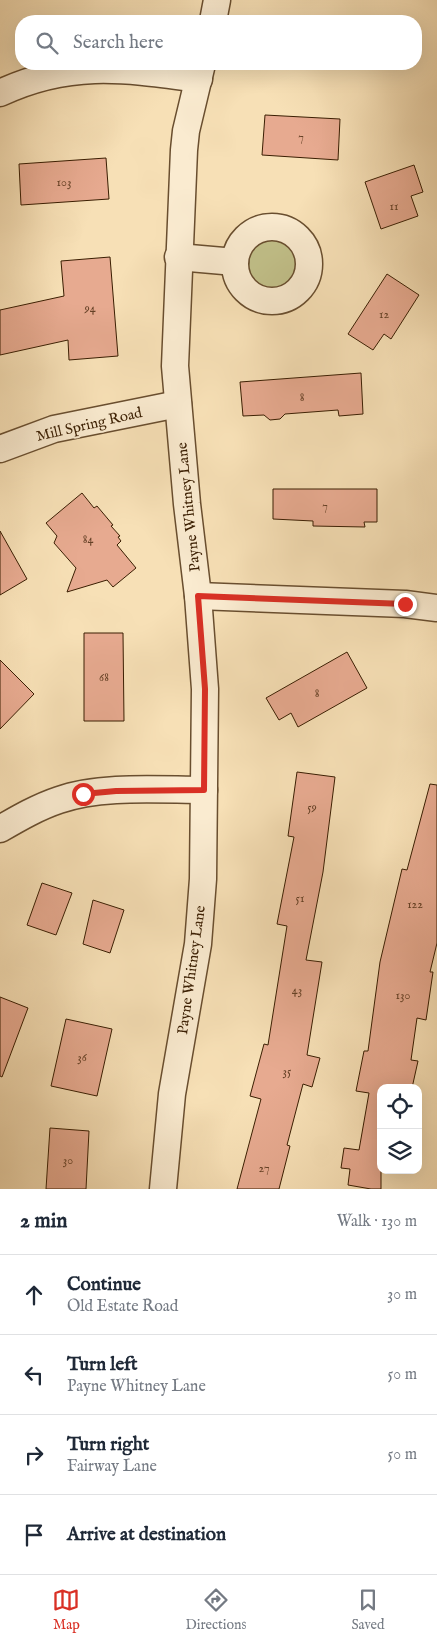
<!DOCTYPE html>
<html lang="en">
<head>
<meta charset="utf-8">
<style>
	body { margin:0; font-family:"IM FELL English",serif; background:#f2f2f3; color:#1f2937 }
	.controls { position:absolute; right:15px; bottom:15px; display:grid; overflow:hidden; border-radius:10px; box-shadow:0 5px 20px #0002 }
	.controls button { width:45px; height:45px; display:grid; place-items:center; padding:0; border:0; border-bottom:1px solid #e0e1e3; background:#fff; color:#1f2937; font:25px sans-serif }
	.stop { position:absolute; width:15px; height:15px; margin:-11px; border:4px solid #d93025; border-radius:50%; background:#fff }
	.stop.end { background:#d93025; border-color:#fff; box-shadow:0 1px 5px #0008 }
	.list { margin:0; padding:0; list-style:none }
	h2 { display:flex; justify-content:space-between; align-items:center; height:65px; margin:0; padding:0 20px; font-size:21px }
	h2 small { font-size:16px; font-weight:400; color:#747a83 }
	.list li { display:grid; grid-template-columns:32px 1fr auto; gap:15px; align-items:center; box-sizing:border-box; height:80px; padding:0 20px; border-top:1px solid #e0e1e3 }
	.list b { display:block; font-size:19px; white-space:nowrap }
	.list p { margin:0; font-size:16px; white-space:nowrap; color:#747a83 }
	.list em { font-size:16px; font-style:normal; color:#747a83 }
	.icon { flex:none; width:28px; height:28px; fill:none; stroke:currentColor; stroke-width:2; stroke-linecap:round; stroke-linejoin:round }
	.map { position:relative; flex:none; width:437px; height:1189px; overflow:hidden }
	.search { position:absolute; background:#fff; box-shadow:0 5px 20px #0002; left:15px; right:15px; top:15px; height:55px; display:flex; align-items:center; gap:12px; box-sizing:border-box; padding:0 18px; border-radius:20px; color:#747a83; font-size:19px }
	.sheet { height:385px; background:#fff }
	nav { display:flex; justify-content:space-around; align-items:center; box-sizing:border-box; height:70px; border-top:1px solid #e0e1e3; background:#fff; font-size:14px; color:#747a83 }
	nav a { display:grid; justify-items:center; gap:2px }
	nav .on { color:#d93025 }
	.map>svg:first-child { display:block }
	.green { fill:#c2c18a; stroke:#7e7046 }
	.building { fill:#e7aa90; stroke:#3a1e02 }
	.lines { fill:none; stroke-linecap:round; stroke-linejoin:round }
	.street-casing { stroke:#694e2f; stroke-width:29 }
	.street { stroke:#faebd0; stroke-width:26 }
	.route { stroke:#d93025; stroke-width:6 }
	.labels { text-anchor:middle; stroke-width:4; stroke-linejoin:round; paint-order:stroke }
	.number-label { font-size:12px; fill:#654126 }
	.street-label { font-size:15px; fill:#3a1e02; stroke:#faebd0 }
</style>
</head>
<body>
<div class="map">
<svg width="437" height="1189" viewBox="0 0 437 1189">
	<rect width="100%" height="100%" fill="#f7e0b6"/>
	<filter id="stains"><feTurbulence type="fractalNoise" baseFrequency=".004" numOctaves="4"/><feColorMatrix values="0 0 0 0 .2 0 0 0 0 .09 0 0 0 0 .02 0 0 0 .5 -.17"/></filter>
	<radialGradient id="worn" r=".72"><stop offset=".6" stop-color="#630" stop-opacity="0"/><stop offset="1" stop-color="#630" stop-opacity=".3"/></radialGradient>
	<circle class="green" cx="272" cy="264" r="37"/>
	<g class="building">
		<path d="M265 115 340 119 338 160 262 155Z"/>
		<path d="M106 158 109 199 21 205 19 164Z"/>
		<path d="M414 165 423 192 411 196 418 216 381 229 365 182Z"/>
		<path d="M110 257 118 356 69 360 68 340 0 355V310L64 296 61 261Z"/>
		<path d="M387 274 419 295 391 339 384 334 373 350 348 334Z"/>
		<path d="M361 373 363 414 339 416 338 410 285 414 280 419 270 420 264 415 243 416 240 382Z"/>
		<path d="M273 489H377V522H364L365 527 313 526V521L273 519Z"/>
		<path d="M82 493 94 508 97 506 113 525 111 526 120 536 118 537 121 541 117 545 136 568 113 587 107 580 67 592 76 568 54 543 57 536 46 523Z"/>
		<path d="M0 531 27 579 0 595Z"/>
		<path d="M84 633H123L124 721H84Z"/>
		<path d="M347 652 367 688 298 727 291 713 279 720 266 698Z"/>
		<path d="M0 660 34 694 0 729Z"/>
		<path d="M297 772 335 777 323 872 306 960 322 962 307 1055 320 1058 312 1087 303 1084 287 1145 290 1146 279 1189H237L261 1099 250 1096 264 1044 268 1045 287 926 277 924 294 837 288 836Z"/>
		<path d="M430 784 437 785V943L430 972H433L426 1020 417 1018 411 1060 418 1061 412 1088H381V1189H371L348 1185 350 1169 341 1168 344 1148 359 1150 369 1093 356 1091 364 1051H368L380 962 402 869 407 870Z"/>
		<path d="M42 883 72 893 56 935 27 925Z"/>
		<path d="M93 900 124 910 110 953 83 944Z"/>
		<path d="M0 997 28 1008 2 1077 0 1076Z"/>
		<path d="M66 1019 112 1029 97 1096 51 1086Z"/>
		<path d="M50 1128 89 1131 86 1189H46Z"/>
	</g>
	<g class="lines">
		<g class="street-casing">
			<g id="street">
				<path d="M213 21 217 0"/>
				<path d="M0 93C70 60 125 69 199 79"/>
				<circle cx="272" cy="264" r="37"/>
				<path d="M178 257 235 262"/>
				<path d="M0 449 54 429 178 404"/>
				<path d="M198 596 405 604 437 608"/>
				<path d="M0 829C19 818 38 807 59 800 101 785 160 790 204 790"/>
				<path d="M163 1189 172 1094 198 944 203 879 205 689 198 596 187 504 175 366 184 150 186 131 202 64"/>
			</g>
		</g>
		<use href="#street" class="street"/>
	</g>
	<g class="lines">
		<path class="route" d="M83 794 116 791 204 790 205 689 198 596 405 604"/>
	</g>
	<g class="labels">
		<g class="number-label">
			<text x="301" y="141">7</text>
			<text x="64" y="186">103</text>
			<text x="394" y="210">11</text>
			<text x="90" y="312">94</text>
			<text x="384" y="318">12</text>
			<text x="302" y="401">8</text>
			<text x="325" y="510">7</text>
			<text x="88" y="543">84</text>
			<text x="104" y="681">68</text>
			<text x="317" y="697">8</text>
			<text x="312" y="811">59</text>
			<text x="300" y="902">51</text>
			<text x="415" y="908">122</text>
			<text x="297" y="994">43</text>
			<text x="403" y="999">130</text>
			<text x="82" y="1061">36</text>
			<text x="287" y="1075">35</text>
			<text x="68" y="1164">30</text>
			<text x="264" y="1172">27</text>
		</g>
		<g class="street-label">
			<text transform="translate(89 424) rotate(-13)" y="5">Mill Spring Road</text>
			<text transform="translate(188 507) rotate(-96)" y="5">Payne Whitney Lane</text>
			<text transform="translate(191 970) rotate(-82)" y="5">Payne Whitney Lane</text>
		</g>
	</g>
	<rect width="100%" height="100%" filter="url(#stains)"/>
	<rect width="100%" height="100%" fill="url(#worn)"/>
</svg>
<div class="controls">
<button><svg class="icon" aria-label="locate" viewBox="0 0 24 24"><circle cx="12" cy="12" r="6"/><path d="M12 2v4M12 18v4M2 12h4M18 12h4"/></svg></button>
<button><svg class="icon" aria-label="layers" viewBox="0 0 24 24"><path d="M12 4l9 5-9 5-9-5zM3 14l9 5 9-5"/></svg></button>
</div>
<div class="stop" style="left:83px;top:794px"></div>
<div class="stop end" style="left:405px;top:604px"></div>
<div class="search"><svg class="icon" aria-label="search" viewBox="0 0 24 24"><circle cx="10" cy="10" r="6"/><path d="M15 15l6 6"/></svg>Search here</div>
</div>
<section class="sheet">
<h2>2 min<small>Walk · 130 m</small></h2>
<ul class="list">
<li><svg class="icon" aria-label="ahead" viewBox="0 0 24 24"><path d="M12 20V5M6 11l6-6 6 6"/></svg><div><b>Continue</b><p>Old Estate Road</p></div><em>30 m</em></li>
<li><svg class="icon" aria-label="left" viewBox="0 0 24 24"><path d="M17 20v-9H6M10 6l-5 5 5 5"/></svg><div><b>Turn left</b><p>Payne Whitney Lane</p></div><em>50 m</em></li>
<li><svg class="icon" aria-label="right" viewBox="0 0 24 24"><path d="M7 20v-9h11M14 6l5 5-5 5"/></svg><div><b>Turn right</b><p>Fairway Lane</p></div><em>50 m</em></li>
<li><svg class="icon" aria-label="arrive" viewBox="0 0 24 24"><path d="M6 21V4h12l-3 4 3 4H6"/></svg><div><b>Arrive at destination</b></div></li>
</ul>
</section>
<nav>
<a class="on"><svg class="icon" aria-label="map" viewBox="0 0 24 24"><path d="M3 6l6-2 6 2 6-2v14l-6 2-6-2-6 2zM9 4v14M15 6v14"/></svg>Map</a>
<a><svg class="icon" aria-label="directions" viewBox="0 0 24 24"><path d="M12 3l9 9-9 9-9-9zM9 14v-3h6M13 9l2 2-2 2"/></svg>Directions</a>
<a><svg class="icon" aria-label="saved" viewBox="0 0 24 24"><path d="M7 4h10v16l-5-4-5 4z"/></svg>Saved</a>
</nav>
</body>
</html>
